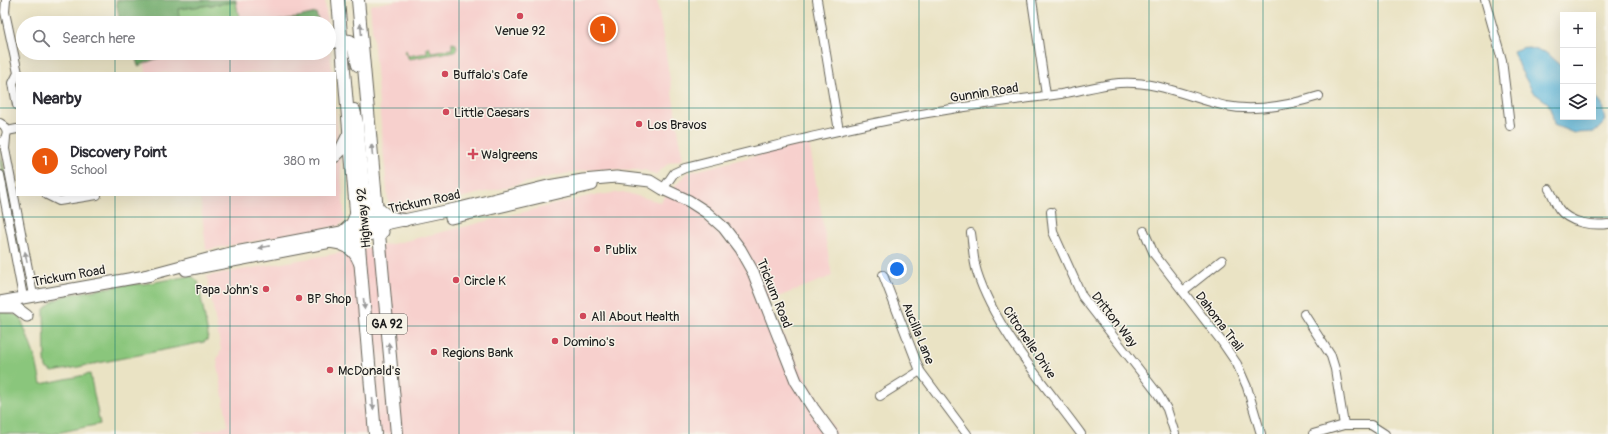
<!DOCTYPE html>
<html lang="en">
<head>
<meta charset="utf-8">
<style>
	body { margin:0; font-family:Pangolin,sans-serif; background:#f2f2f3; color:#2b2b33 }
	.controls { position:absolute; right:12px; top:12px; display:grid; overflow:hidden; border-radius:0px; box-shadow:0 4px 16px #0002 }
	.controls button { width:36px; height:36px; display:grid; place-items:center; padding:0; border:0; border-bottom:1px solid #e1e1e2; background:#fff; color:#2b2b33; font:20px sans-serif }
	.you { position:absolute; left:897px; top:269px; width:14px; height:14px; margin:-10px; border:3px solid #fff; border-radius:50%; background:#1a73e8; box-shadow:0 0 0 6px #1a73e833 }
	.badge { display:grid; place-items:center; width:26px; height:26px; border-radius:50%; background:#ea580c; color:#fff; font-size:13px; font-weight:700 }
	.pin { position:absolute; translate:-50% -50%; border:2px solid #fff; box-shadow:0 1px 4px #0006 }
	.list { margin:0; padding:0; list-style:none }
	h2 { display:flex; justify-content:space-between; align-items:center; height:52px; margin:0; padding:0 16px; font-size:17px }
	h2 small { font-size:13px; font-weight:400; color:#7c7c81 }
	.list li { display:grid; grid-template-columns:26px 1fr auto; gap:12px; align-items:center; box-sizing:border-box; height:72px; padding:0 16px; border-top:1px solid #e1e1e2 }
	.list b { display:block; font-size:15px; white-space:nowrap }
	.list p { margin:0; font-size:13px; white-space:nowrap; color:#7c7c81 }
	.list em { font-size:13px; font-style:normal; color:#7c7c81 }
	.icon { flex:none; width:22px; height:22px; fill:none; stroke:currentColor; stroke-width:2; stroke-linecap:round; stroke-linejoin:round }
	.map { position:relative; flex:none; width:1608px; height:434px; overflow:hidden }
	.search { position:absolute; background:#fff; box-shadow:0 4px 16px #0002; left:16px; top:16px; width:320px; height:44px; display:flex; align-items:center; gap:10px; box-sizing:border-box; padding:0 14px; border-radius:22px; color:#7c7c81; font-size:15px }
	.panel { position:absolute; background:#fff; box-shadow:0 4px 16px #0002; left:16px; top:72px; width:320px; height:124px; border-radius:0px }
	.map>svg:first-child { display:block }
	.built { fill:#f7d0cd }
	.green { fill:#8ac67b; stroke:#53714c }
	.forest { fill:#6fab6b; stroke:#466444 }
	.water { fill:#60b9dd; stroke:#3e6a7c }
	.lines { fill:none; stroke-linecap:round; stroke-linejoin:round }
	.street-casing { stroke:#646257; stroke-width:10 }
	.secondary-casing { stroke:#646257; stroke-width:13 }
	.primary-casing { stroke:#646257; stroke-width:14 }
	.street { stroke:#fff; stroke-width:8 }
	.secondary { stroke:#fff; stroke-width:11 }
	.primary { stroke:#fff; stroke-width:12 }
	.oneway { fill:#999 }
	.grid { fill:none; stroke:#0f766e; stroke-width:1; stroke-opacity:0.55 }
	.poi-dot { fill:#d1495b; stroke:#f7f3e8; stroke-width:1.5 }
	.labels { text-anchor:middle; stroke-width:3; stroke-linejoin:round; paint-order:stroke }
	.shield { fill:#f7f3e8; stroke:#5e5c59; stroke-width:1 }
	.shield-label { font-size:12px; font-weight:bold; fill:#1c1c1c }
	.poi-label { font-size:13px; fill:#1c1c1c; stroke:#f7f3e8; text-anchor:start }
	.street-label { font-size:13px; fill:#1c1c1c; stroke:#f7f3e8 }
</style>
</head>
<body>
<div class="map">
<svg width="1608" height="434" viewBox="0 0 1608 434">
	<rect width="100%" height="100%" fill="#f7f3e8"/>
	<filter id="ink" filterUnits="userSpaceOnUse"><feTurbulence type="fractalNoise" baseFrequency=".025" numOctaves="2"/><feDisplacementMap in="SourceGraphic" scale="8" xChannelSelector="R" yChannelSelector="G"/><feConvolveMatrix kernelMatrix="1 2 1 2 8 2 1 2 1" color-interpolation-filters="sRGB"/></filter>
	<filter id="wash" filterUnits="userSpaceOnUse"><feTurbulence type="fractalNoise" baseFrequency=".012" numOctaves="4" result="noise"/><feDisplacementMap in="SourceGraphic" scale="16" xChannelSelector="R" yChannelSelector="G"/><feGaussianBlur stdDeviation="0.9" result="paint"/><feColorMatrix in="noise" values="0 0 0 0 0 0 0 0 0 0 0 0 0 0 0 0 0 1.4 0 .05"/><feComposite in="paint" operator="in"/></filter>
	<g filter="url(#wash)">
		<rect width="100%" height="100%" fill="#eae3c4"/>
		<g class="built">
			<path d="M154 0H325L327 23H158Z"/>
			<path d="M399 0H657L683 159 669 163 655 175 645 170 593 169 558 175 400 212 391 208 388 201 370 5Z"/>
			<path d="M329 38 332 73H146L144 53H329Z"/>
			<path d="M335 102 345 220 339 226 206 250 200 195H335Z"/>
			<path d="M809 142 832 276 765 302 837 434H191L228 426 217 360 221 350 207 276 397 243 589 196 623 192 660 202 687 173Z"/>
		</g>
		<g class="green">
			<path d="M236 2 240 23H180L177 9Z"/>
			<path d="M452 43 456 44 457 49 455 51 409 59 404 52 406 50 408 56 427 53V48L429 47 431 52 452 49Z"/>
			<path d="M0 149 21 253H20L18 249C12 218 0 180 0 149Z"/>
			<path d="M190 276 193 277 198 281 208 335 207 340 204 342 53 372 46 368 45 360 44 309 52 302 66 295 129 284H143Z"/>
			<path d="M0 311 20 316 36 360 41 384 90 374 100 424 52 434H0Z"/>
		</g>
		<g class="forest">
			<path d="M116 0H236V2L178 9 180 23H122L119 19Z"/>
			<path d="M316 13 319 23H270Z"/>
			<path d="M134 53H197L158 58 138 66Z"/>
		</g>
		<path class="water" d="M1524 47 1545 52 1563 68V117H1593V93L1602 105 1605 122 1595 132 1574 133 1554 125 1552 114 1548 103 1533 92 1519 67 1513 51Z"/>
	</g>
	<g filter="url(#ink)">
		<g class="lines">
			<g class="street-casing">
				<g id="street">
					<path d="M6 0 5 12 18 73"/>
					<path d="M817 0 839 131"/>
					<path d="M1032 0 1046 95"/>
					<path d="M1485 0 1502 60 1510 126"/>
					<path d="M17 75 13 83 17 105"/>
					<path d="M0 123C8 127 9 135 2 142"/>
					<path d="M7 131 17 129"/>
					<path d="M6 138 5 149 33 295"/>
					<path d="M0 175 23 297"/>
					<path d="M663 189 674 173 685 168C762 149 838 129 916 115 964 106 1013 100 1061 94 1080 91 1099 85 1119 83 1156 80 1191 98 1226 106 1257 112 1290 105 1319 96"/>
					<path d="M1549 189C1553 195 1555 203 1559 209 1569 223 1592 226 1608 224"/>
					<path d="M47 195 59 201 97 195"/>
					<path d="M1051 212 1053 232 1082 296 1158 394 1167 409 1175 434"/>
					<path d="M1144 231 1154 254 1222 342 1237 364 1247 387 1261 434"/>
					<path d="M971 233C973 245 973 260 977 272 995 329 1046 386 1081 434"/>
					<path d="M883 275 920 371 967 434"/>
					<path d="M1183 291 1222 260"/>
					<path d="M1304 314 1331 356 1335 369 1344 425"/>
					<path d="M880 396 920 371"/>
					<path d="M1313 434 1344 425H1371L1385 434"/>
				</g>
			</g>
			<g class="secondary-casing">
				<g id="secondary">
					<path d="M451 218 592 185"/>
					<path d="M371 227 460 208 548 186 583 180 616 177 650 181 663 189 689 201 706 212 724 228 740 249 753 272 796 381 813 408 832 434"/>
					<path d="M186 270 383 232"/>
					<path d="M144 276 230 253 352 230"/>
					<path d="M0 302 151 275"/>
					<path d="M0 307H15L27 316"/>
				</g>
			</g>
			<g class="primary-casing">
				<g id="primary">
					<path d="M338 0 375 434"/>
					<path d="M358 0 397 434"/>
					<path d="M329 43 341 40 350 41 353 45 358 65"/>
					<path d="M354 110 357 123 366 216 370 227 379 233"/>
					<path d="M335 156 341 150 349 134"/>
					<path d="M376 206C384 216 393 219 405 220"/>
					<path d="M343 232 352 224 356 215"/>
					<path d="M332 242C345 243 355 249 360 263"/>
				</g>
			</g>
			<use href="#street" class="street"/>
			<use href="#secondary" class="secondary"/>
			<use href="#primary" class="primary"/>
		</g>
		<defs><path id="oneway-solid" d="M-6-.8H1V-3.2L6.5 0L1 3.2V.8H-6Z"/></defs>
		<g class="oneway">
			<use href="#oneway-solid" transform="translate(361 29) rotate(-95)"/>
			<use href="#oneway-solid" transform="translate(372 150) rotate(-95)"/>
			<use href="#oneway-solid" transform="translate(264 247) rotate(169)"/>
			<use href="#oneway-solid" transform="translate(26 257) rotate(-101)"/>
			<use href="#oneway-solid" transform="translate(364 304) rotate(85)"/>
			<use href="#oneway-solid" transform="translate(389 348) rotate(-95)"/>
			<use href="#oneway-solid" transform="translate(373 404) rotate(85)"/>
		</g>
	</g>
	<path class="grid" d="M115 0V23M230 0V23M345 0V434M459 0V434M574 0V434M689 0V434M804 0V434M919 0V434M1034 0V434M1149 0V434M1263 0V434M1378 0V434M1493 0V434M115 53V73M230 53V73M0 108H17M335 108H1563M1593 108H1608M115 195V434M230 195V434M0 217H1608M0 326H1608"/>
	<g class="poi-dot">
		<circle cx="520" cy="16" r="4"/>
		<circle cx="445" cy="74" r="4"/>
		<circle cx="446" cy="112" r="4"/>
		<circle cx="639" cy="124" r="4"/>
		<path d="M471 148h4v4h4v4h-4v4h-4v-4h-4v-4h4z"/>
		<circle cx="597" cy="249" r="4"/>
		<circle cx="456" cy="280" r="4"/>
		<circle cx="266" cy="289" r="4"/>
		<circle cx="299" cy="298" r="4"/>
		<circle cx="583" cy="316" r="4"/>
		<circle cx="555" cy="341" r="4"/>
		<circle cx="434" cy="352" r="4"/>
		<circle cx="330" cy="370" r="4"/>
	</g>
	<g class="labels">
		<rect class="shield" x="367" y="314" width="40" height="20" rx="3"/>
		<g class="shield-label">
			<text x="387" y="328">GA 92</text>
		</g>
		<g class="poi-label">
			<text x="520" y="35" text-anchor="middle">Venue 92</text>
			<text x="453" y="79">Buffalo's Cafe</text>
			<text x="454" y="117">Little Caesars</text>
			<text x="647" y="129">Los Bravos</text>
			<text x="481" y="159">Walgreens</text>
			<text x="605" y="254">Publix</text>
			<text x="464" y="285">Circle K</text>
			<text x="258" y="294" text-anchor="end">Papa John's</text>
			<text x="307" y="303">BP Shop</text>
			<text x="591" y="321">All About Health</text>
			<text x="563" y="346">Domino's</text>
			<text x="442" y="357">Regions Bank</text>
			<text x="338" y="375">McDonald's</text>
		</g>
		<g class="street-label">
			<text transform="translate(984 92) rotate(-9)" y="5">Gunnin Road</text>
			<text transform="translate(424 201) rotate(-12)" y="5">Trickum Road</text>
			<text transform="translate(363 218) rotate(-95)" y="5">Highway 92</text>
			<text transform="translate(69 275) rotate(-10)" y="5">Trickum Road</text>
			<text transform="translate(775 293) rotate(68)" y="5">Trickum Road</text>
			<text transform="translate(1115 319) rotate(52)" y="5">Dritton Way</text>
			<text transform="translate(1220 321) rotate(53)" y="5">Dahoma Trail</text>
			<text transform="translate(919 333) rotate(68)" y="5">Aucilla Lane</text>
			<text transform="translate(1030 342) rotate(56)" y="5">Citronelle Drive</text>
		</g>
	</g>
</svg>
<div class="controls">
<button>+</button>
<button>−</button>
<button><svg class="icon" aria-label="layers" viewBox="0 0 24 24"><path d="M12 4l9 5-9 5-9-5zM3 14l9 5 9-5"/></svg></button>
</div>
<div class="you"></div>
<div class="pin badge" style="left:603px;top:29px">1</div>
<div class="search"><svg class="icon" aria-label="search" viewBox="0 0 24 24"><circle cx="10" cy="10" r="6"/><path d="M15 15l6 6"/></svg>Search here</div>
<section class="panel">
<h2>Nearby<small></small></h2>
<ul class="list">
<li><span class="badge">1</span><div><b>Discovery Point</b><p>School</p></div><em>380 m</em></li>
</ul>
</section>
</div>
</body>
</html>
